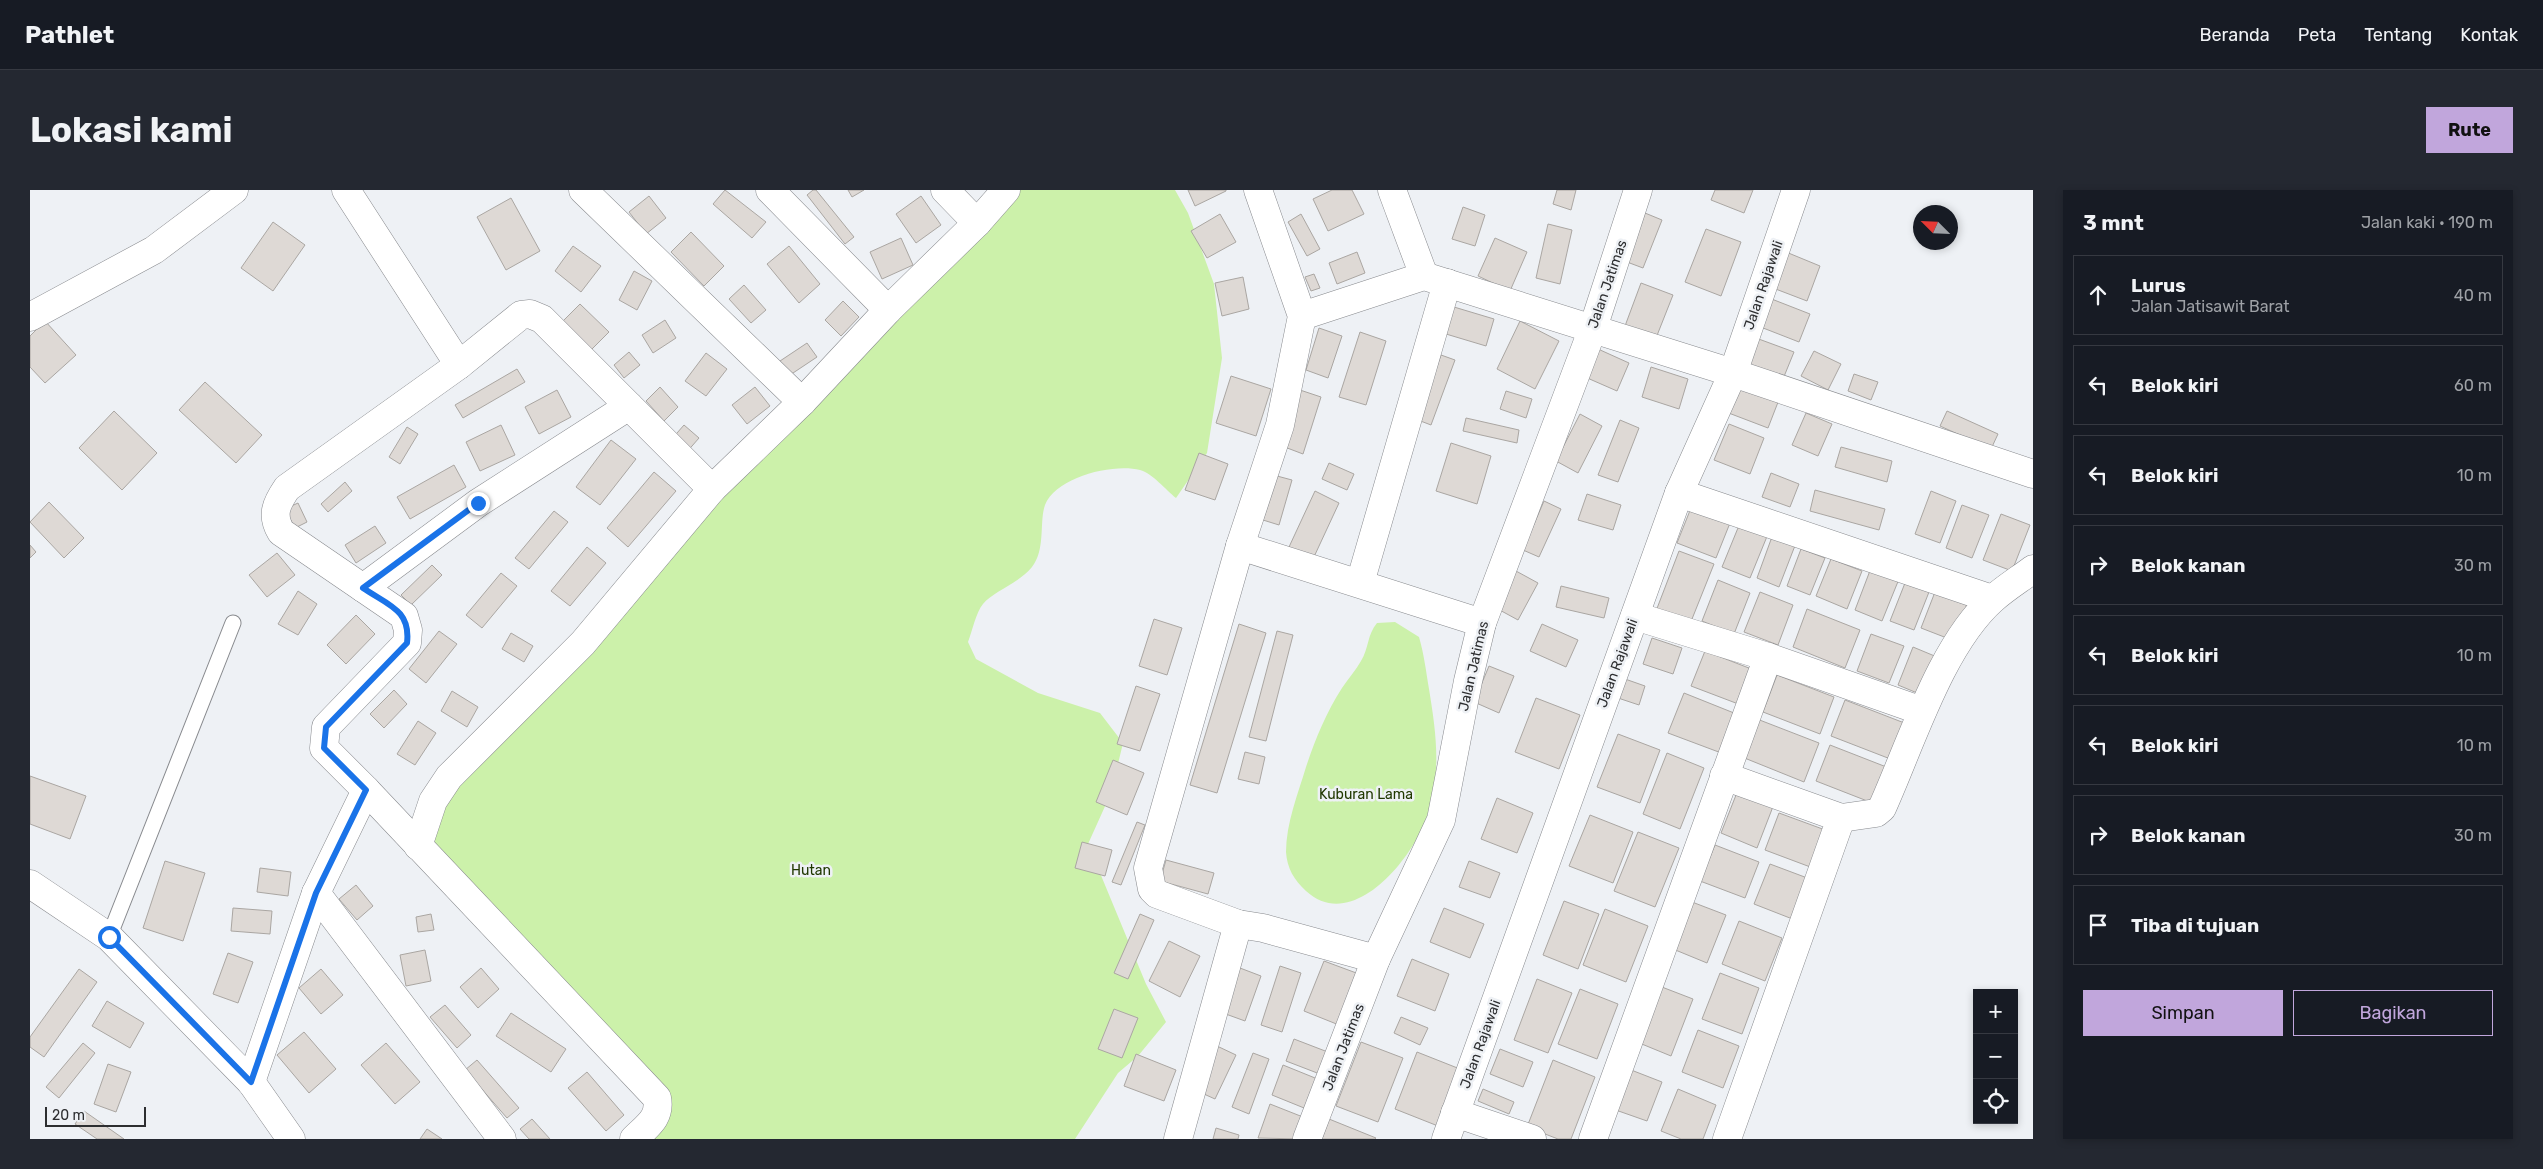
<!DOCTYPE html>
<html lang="id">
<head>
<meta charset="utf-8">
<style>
	body { margin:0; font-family:Rubik,sans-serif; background:#242831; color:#f1f3f6 }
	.controls { position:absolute; right:15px; bottom:15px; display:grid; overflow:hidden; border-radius:0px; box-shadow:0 2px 8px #0003 }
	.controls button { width:45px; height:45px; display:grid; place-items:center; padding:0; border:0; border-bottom:1px solid #363941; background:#171b24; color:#f1f3f6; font:25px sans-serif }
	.compass { position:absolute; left:1883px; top:15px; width:45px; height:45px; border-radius:50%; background:#171b24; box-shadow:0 2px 8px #0003; rotate:294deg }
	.scale { position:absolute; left:15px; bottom:12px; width:101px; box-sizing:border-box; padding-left:5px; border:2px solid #2d2e30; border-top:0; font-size:14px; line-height:18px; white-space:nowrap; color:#2d2e30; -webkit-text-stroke:4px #eef1f5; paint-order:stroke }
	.stop { position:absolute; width:15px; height:15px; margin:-11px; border:4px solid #1a73e8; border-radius:50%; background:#fff }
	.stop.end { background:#1a73e8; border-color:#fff; box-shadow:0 1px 5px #0008 }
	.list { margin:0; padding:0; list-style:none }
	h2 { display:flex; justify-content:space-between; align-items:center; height:65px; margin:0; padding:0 20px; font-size:21px }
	h2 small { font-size:16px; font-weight:400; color:#9ea1a6 }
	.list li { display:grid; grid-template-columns:32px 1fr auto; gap:15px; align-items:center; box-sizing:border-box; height:80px; margin:0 10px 10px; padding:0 10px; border:1px solid #363941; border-radius:0px }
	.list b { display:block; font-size:19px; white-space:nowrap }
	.list p { margin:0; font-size:16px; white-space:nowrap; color:#9ea1a6 }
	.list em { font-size:16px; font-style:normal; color:#9ea1a6 }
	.actions { display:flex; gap:10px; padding:15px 20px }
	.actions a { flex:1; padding:11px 0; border:1px solid #c1a6dc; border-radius:0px; text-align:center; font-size:18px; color:#c1a6dc }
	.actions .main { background:#c1a6dc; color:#111 }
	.icon { flex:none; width:28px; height:28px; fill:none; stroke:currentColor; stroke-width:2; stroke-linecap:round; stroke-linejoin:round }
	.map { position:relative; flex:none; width:2003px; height:949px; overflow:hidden; border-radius:0px }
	header { display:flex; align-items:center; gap:30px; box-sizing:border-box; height:70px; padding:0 25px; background:#171b24; border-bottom:1px solid #363941 }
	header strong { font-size:24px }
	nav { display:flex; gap:28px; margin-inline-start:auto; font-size:18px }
	.intro { display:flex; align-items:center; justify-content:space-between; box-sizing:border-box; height:120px; padding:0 30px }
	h1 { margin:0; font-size:35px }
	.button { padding:12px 22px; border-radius:0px; background:#c1a6dc; color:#111; font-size:18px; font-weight:700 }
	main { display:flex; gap:30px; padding:0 30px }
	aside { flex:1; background:#171b24; border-radius:0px; box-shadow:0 2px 8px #0003 }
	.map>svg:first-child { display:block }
	.green { fill:#ccf1aa }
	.building { fill:#ded9d5; stroke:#aaa6a2 }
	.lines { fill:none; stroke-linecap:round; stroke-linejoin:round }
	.service-casing { stroke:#888a8e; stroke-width:17 }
	.minor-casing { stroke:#888a8e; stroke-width:29 }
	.service { stroke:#fff; stroke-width:15 }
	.minor { stroke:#fff; stroke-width:28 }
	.route { stroke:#1a73e8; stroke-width:6 }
	.labels { text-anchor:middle; stroke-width:5; stroke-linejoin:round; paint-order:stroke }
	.street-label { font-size:14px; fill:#2d2e30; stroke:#eef1f5 }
	.park-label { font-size:14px; fill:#203800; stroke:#eef1f5 }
</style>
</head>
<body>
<header>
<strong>Pathlet</strong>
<nav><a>Beranda</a><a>Peta</a><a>Tentang</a><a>Kontak</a></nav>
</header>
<div class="intro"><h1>Lokasi kami</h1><a class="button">Rute</a></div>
<main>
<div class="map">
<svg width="2003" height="949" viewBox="0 0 2003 949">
	<rect width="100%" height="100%" fill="#eef1f5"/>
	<g class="green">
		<path d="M982 0H1145L1158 23 1184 94 1192 168 1177 263 1146 308C1136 300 1122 283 1110 280 1083 273 1026 287 1015 315 1009 332 1016 359 1002 377 988 394 964 401 953 414 946 422 942 442 938 452L946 469 1008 503 1070 523 1093 553 1081 603 1058 654 1116 794 1136 832 1108 866 1088 883 1045 949H604L626 926 388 656 403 611Z"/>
		<path d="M1365 432 1389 447C1394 464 1396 481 1399 499 1406 542 1412 583 1397 626 1384 667 1323 744 1276 701 1264 690 1257 678 1256 662 1256 633 1268 604 1276 577 1285 550 1296 523 1312 498 1318 489 1326 480 1331 471 1339 458 1337 445 1347 433Z"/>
	</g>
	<g class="building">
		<path d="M695 0 736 32 722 48 683 14Z"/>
		<path d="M783 0H786L824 47 815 54 777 5Z"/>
		<path d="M818 0H834L822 7Z"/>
		<path d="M1158 0H1196V1L1165 16Z"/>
		<path d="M1302 0H1322L1334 24 1298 41 1283 9Z"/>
		<path d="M1527 0H1546L1541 20 1523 14Z"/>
		<path d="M1685 0H1723L1714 23 1681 10Z"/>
		<path d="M619 6 636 28 616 44 599 22Z"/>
		<path d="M891 6 911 35 886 53 866 24Z"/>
		<path d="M481 8 510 61 476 80 447 27Z"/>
		<path d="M1433 17 1455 25 1445 56 1422 49Z"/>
		<path d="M1615 23 1632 30 1613 78 1597 72Z"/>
		<path d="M1190 24 1206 52 1177 68 1161 41Z"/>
		<path d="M1271 24 1290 59 1277 66 1258 32Z"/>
		<path d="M243 32 275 55 243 101 211 78Z"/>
		<path d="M1518 34 1542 40 1530 94 1506 88Z"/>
		<path d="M1676 39 1711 52 1691 106 1655 92Z"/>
		<path d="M661 42 694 76 674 96 641 62Z"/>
		<path d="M871 48 883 75 852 89 840 62Z"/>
		<path d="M1465 48 1497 62 1480 101 1448 86Z"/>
		<path d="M543 56 571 76 551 102 525 81Z"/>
		<path d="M759 56 790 94 769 113 737 74Z"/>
		<path d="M1327 62 1335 83 1307 94 1299 73Z"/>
		<path d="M1756 62 1790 76 1777 111 1743 98Z"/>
		<path d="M604 81 622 91 607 120 589 110Z"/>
		<path d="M1284 84 1290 98 1281 101 1275 87Z"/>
		<path d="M1213 87 1219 119 1192 126 1185 93Z"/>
		<path d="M1611 93 1643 105 1626 148 1595 136Z"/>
		<path d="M714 95 736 120 721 133 699 109Z"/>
		<path d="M1739 108 1780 124 1769 152 1728 136Z"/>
		<path d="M813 111 829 127 811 146 795 130Z"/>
		<path d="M550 114 579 142 561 160 532 132Z"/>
		<path d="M1424 117 1464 129 1456 156 1416 144Z"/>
		<path d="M635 130 646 148 623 163 612 145Z"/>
		<path d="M15 131 46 165 15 193 0 177V146Z"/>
		<path d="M1490 131 1529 151 1505 199 1467 179Z"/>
		<path d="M1289 138 1312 146 1298 188 1276 180Z"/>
		<path d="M1330 142 1356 151 1336 215 1309 207Z"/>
		<path d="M1726 148 1764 162 1753 189 1715 174Z"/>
		<path d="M777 153 787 167 760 185 750 171Z"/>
		<path d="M1568 159 1599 173 1587 201 1555 187Z"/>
		<path d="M1784 161 1811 174 1798 200 1771 186Z"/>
		<path d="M599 162 610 175 594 188 584 175Z"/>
		<path d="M676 163 697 179 676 206 655 191Z"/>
		<path d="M1411 165 1425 170 1401 235 1388 230Z"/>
		<path d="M1621 177 1658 189 1649 219 1612 207Z"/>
		<path d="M487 179 495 192 433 228 425 215Z"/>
		<path d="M1824 184 1848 192 1841 210 1818 201Z"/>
		<path d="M1201 186 1241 199 1226 246 1186 233Z"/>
		<path d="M1708 191 1750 207 1738 238 1696 222Z"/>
		<path d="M175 192 232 245 206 273 149 220Z"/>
		<path d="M630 197 648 217 634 231 616 211Z"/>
		<path d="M725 197 740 216 717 234 702 215Z"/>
		<path d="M527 200 541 227 509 244 495 217Z"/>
		<path d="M1270 200 1291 207 1273 264 1252 256Z"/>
		<path d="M1476 201 1502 209 1496 228 1470 219Z"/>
		<path d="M84 221 127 263 92 300 49 258Z"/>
		<path d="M1917 221 1968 244 1961 259 1910 236Z"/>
		<path d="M1776 223 1802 234 1788 266 1762 255Z"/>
		<path d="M1550 224 1572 236 1548 283 1526 271Z"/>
		<path d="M1436 228 1489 240 1487 253 1433 241Z"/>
		<path d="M1590 230 1609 238 1588 292 1568 285Z"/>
		<path d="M1699 234 1734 248 1720 284 1684 270Z"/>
		<path d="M471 235 485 265 450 281 436 252Z"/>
		<path d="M654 235 669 248 655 264 640 251Z"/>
		<path d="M377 237 388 244 370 274 359 267Z"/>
		<path d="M581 250 606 269 570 315 546 297Z"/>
		<path d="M1421 253 1461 266 1447 314 1406 301Z"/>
		<path d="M1811 257 1862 271 1857 292 1805 277Z"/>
		<path d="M1169 263 1198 274 1185 310 1155 300Z"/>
		<path d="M1299 273 1324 284 1317 300 1292 289Z"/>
		<path d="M424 275 436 297 380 329 367 307Z"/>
		<path d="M624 282 646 301 598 357 577 338Z"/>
		<path d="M1741 283 1769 294 1760 317 1732 307Z"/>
		<path d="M1247 286 1262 290 1249 335 1233 330Z"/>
		<path d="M315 292 322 301 298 322 291 314Z"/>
		<path d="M1785 300 1855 319 1849 340 1780 321Z"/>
		<path d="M1285 301 1309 313 1283 369 1259 357Z"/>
		<path d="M1901 301 1926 311 1910 353 1885 344Z"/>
		<path d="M1557 304 1591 315 1583 340 1548 330Z"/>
		<path d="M1514 311 1531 319 1509 367 1493 360Z"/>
		<path d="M19 312 54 348 34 368 0 332Z"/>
		<path d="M268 313 277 332 265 338 255 319Z"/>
		<path d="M1663 313 1702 328 1686 368 1647 353Z"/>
		<path d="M1932 315 1959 325 1942 368 1916 358Z"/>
		<path d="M524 321 538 332 499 379 485 368Z"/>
		<path d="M1971 324 2000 335 1982 381 1953 370Z"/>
		<path d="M1710 333 1738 344 1720 388 1692 377Z"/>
		<path d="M345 336 356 353 326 373 315 355Z"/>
		<path d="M1743 344 1766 353 1749 397 1727 388Z"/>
		<path d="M0 355 6 362 0 368Z"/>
		<path d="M557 357 576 373 540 416 521 401Z"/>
		<path d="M1771 359 1795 368 1780 405 1757 396Z"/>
		<path d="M1649 361 1684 374 1660 434 1626 421Z"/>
		<path d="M247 363 265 385 237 407 219 385Z"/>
		<path d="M1801 369 1832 381 1817 419 1786 406Z"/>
		<path d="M402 375 412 385 381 415 371 405Z"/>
		<path d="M1841 378 1869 389 1852 431 1825 420Z"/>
		<path d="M1486 381 1508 393 1488 430 1466 418Z"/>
		<path d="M471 383 487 396 452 438 436 425Z"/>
		<path d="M1688 390 1720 403 1704 444 1672 431Z"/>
		<path d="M1875 393 1899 402 1884 440 1860 431Z"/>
		<path d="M1531 396 1579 408 1574 428 1526 417Z"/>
		<path d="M268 401 287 414 268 445 248 434Z"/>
		<path d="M1730 402 1763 415 1748 455 1714 442Z"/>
		<path d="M1905 402 1937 414 1922 450 1891 438Z"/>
		<path d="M1777 419 1830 440 1815 478 1763 457Z"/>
		<path d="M326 425 345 444 316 474 297 455Z"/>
		<path d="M1124 429 1152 438 1137 485 1109 476Z"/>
		<path d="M1209 434 1236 443 1187 603 1160 595Z"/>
		<path d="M1512 434 1548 450 1536 477 1500 461Z"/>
		<path d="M409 441 427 454 396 493 379 479Z"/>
		<path d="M1247 441 1263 445 1236 551 1219 547Z"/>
		<path d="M481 443 503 456 494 472 472 459Z"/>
		<path d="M1841 444 1874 456 1859 493 1827 481Z"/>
		<path d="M1622 448 1652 458 1643 484 1613 474Z"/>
		<path d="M1883 457 1907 467 1892 505 1868 495Z"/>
		<path d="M1675 461 1724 480 1711 515 1661 496Z"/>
		<path d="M1459 476 1484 486 1469 523 1444 512Z"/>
		<path d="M1747 485 1804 507 1790 544 1733 522Z"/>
		<path d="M1595 489 1615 496 1609 515 1588 508Z"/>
		<path d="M1106 496 1130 504 1110 561 1087 554Z"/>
		<path d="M364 500 377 514 354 538 340 524Z"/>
		<path d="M422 501 448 517 437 537 411 521Z"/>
		<path d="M1654 503 1709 525 1694 564 1638 543Z"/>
		<path d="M1506 508 1550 525 1529 579 1485 562Z"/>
		<path d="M1815 510 1877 534 1863 570 1801 546Z"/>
		<path d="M1727 529 1789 553 1774 592 1712 567Z"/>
		<path d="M388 531 406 543 385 575 367 564Z"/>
		<path d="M1588 544 1630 560 1610 613 1567 597Z"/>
		<path d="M1800 555 1859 578 1845 614 1786 591Z"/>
		<path d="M1215 562 1235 567 1229 594 1208 589Z"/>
		<path d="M1637 563 1674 578 1650 639 1613 624Z"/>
		<path d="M1083 570 1114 583 1097 625 1066 612Z"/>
		<path d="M0 586 56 606 40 649 0 634Z"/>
		<path d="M1708 600 1744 614 1727 658 1691 643Z"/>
		<path d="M1467 608 1503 623 1487 663 1451 649Z"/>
		<path d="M1749 623 1798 641 1783 678 1735 660Z"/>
		<path d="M1560 625 1603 642 1583 693 1539 676Z"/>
		<path d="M1107 632 1115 635 1091 695 1082 692Z"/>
		<path d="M1608 642 1649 658 1625 717 1584 701Z"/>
		<path d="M1052 652 1082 660 1075 686 1045 678Z"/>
		<path d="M1685 655 1729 672 1715 708 1670 691Z"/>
		<path d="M1136 670 1184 683 1178 704 1130 691Z"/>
		<path d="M135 671 175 683 153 751 113 738Z"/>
		<path d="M1439 671 1470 683 1460 708 1429 697Z"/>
		<path d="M1740 674 1780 689 1765 730 1724 714Z"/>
		<path d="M230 678 261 682 258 706 227 702Z"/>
		<path d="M326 695 343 716 327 730 309 709Z"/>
		<path d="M1534 711 1569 724 1548 779 1513 765Z"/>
		<path d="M1662 712 1696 725 1677 773 1643 759Z"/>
		<path d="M203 718 242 721 240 744 201 741Z"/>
		<path d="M1414 718 1454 734 1440 768 1400 752Z"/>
		<path d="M1575 719 1618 736 1596 792 1553 775Z"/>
		<path d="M401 724 404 740 388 742 386 727Z"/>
		<path d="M1110 724 1124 730 1098 789 1084 783Z"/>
		<path d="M1709 731 1752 748 1735 791 1692 774Z"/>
		<path d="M1139 751 1170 766 1150 807 1119 791Z"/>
		<path d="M395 760 401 791 376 796 370 765Z"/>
		<path d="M198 763 223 772 208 813 183 804Z"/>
		<path d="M1382 769 1419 784 1405 821 1367 806Z"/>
		<path d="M1294 771 1329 784 1309 835 1274 821Z"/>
		<path d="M1250 776 1271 783 1252 842 1231 835Z"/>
		<path d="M451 778 469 799 448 818 430 797Z"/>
		<path d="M1210 778 1231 786 1215 831 1193 823Z"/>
		<path d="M49 779 67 792 14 867 0 857V847Z"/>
		<path d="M291 779 313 805 291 824 269 798Z"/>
		<path d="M1690 783 1729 798 1712 844 1672 829Z"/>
		<path d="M1507 789 1542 803 1518 863 1484 850Z"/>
		<path d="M1624 794 1663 809 1641 866 1602 850Z"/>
		<path d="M1550 799 1588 814 1567 869 1528 854Z"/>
		<path d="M77 811 114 833 100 858 62 836Z"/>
		<path d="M415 815 441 845 427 858 400 827Z"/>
		<path d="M1084 819 1108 828 1092 868 1068 859Z"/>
		<path d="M481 823 536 859 521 882 466 846Z"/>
		<path d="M1371 827 1398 838 1390 855 1364 843Z"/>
		<path d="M1668 840 1709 856 1693 898 1652 882Z"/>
		<path d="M274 842 306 879 279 903 247 865Z"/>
		<path d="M1264 849 1303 864 1295 886 1256 871Z"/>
		<path d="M1331 852 1373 868 1348 932 1306 916Z"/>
		<path d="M53 853 65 863 29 908 16 897Z"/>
		<path d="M356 853 390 892 365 914 331 875Z"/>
		<path d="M1187 856 1206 865 1185 909 1165 900Z"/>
		<path d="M1470 859 1503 872 1493 897 1460 884Z"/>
		<path d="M1387 862 1430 879 1408 936 1365 919Z"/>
		<path d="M1223 863 1239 869 1219 924 1202 917Z"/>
		<path d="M1106 864 1146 880 1134 911 1094 896Z"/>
		<path d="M447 870 489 918 477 928 435 880Z"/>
		<path d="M1523 870 1565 887 1541 949H1528L1497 937Z"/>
		<path d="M78 874 101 882 86 922 64 914Z"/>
		<path d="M1253 875 1290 890 1279 920 1242 905Z"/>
		<path d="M1596 878 1632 892 1617 931 1580 918Z"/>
		<path d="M557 882 594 925 576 941 538 898Z"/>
		<path d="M1453 899 1484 912 1479 924 1448 911Z"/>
		<path d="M1648 899 1686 915 1673 949H1651L1631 941Z"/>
		<path d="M1240 914 1278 929 1270 949 1228 948Z"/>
		<path d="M54 921 94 949H67L45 934Z"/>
		<path d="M502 929 520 949H499L490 939Z"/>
		<path d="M1299 929 1346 948 1345 949H1292Z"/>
		<path d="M1186 938 1209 945 1208 949H1183Z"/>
		<path d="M397 939 412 949H390Z"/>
	</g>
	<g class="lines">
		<g class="service-casing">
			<path id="service" d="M79 747 203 433"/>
		</g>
		<g class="minor-casing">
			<g id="minor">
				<path d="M316 0 429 175"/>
				<path d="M553 0 772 212"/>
				<path d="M740 0 858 120"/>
				<path d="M915 0 947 33"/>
				<path d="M1228 0 1272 126 1250 235 1210 356 1118 678 1122 699 1127 704 1208 734 1233 738 1346 769"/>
				<path d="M1362 0 1394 86"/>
				<path d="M1272 126 1394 86 1703 183 2003 284"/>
				<path d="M0 127 124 60 204 0"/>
				<path d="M1649 303 1962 409"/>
				<path d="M1210 356 1452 433"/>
				<path d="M1330 393 1417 93"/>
				<path d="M333 398 448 313 599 216"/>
				<path d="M1605 426 1738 467 1892 521"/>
				<path d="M1694 586 1811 628 1697 949"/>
				<path d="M336 600 627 908C631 928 617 936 604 949"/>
				<path d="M1811 628 1846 623 1852 618C1881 554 1911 455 1963 409 1975 398 1990 389 2003 379"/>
				<path d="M388 656 403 611 419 587 553 453 682 299 772 212 858 120 947 33 976 0"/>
				<path d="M0 694 79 747 221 892 261 949"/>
				<path d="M286 703 472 949"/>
				<path d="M221 892 286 703 336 600 294 558 296 537 377 453 378 440 374 426 251 342C241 325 246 314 257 298L429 175 491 125 500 124 512 129 682 299"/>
				<path d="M1425 923 1502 949"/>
				<path d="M1148 949 1208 734"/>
				<path d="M1277 949 1346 769 1411 630 1438 491 1452 433 1563 138 1608 0"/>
				<path d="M1416 949 1649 303 1703 183 1766 0"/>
				<path d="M1563 949 1738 467"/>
			</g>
		</g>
		<use href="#service" class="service"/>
		<use href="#minor" class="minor"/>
	</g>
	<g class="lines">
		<path class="route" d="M79 747 221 892 286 703 336 600 294 558 296 537 377 453C381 420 358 415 333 398L448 313"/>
	</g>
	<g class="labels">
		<g class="street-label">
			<text transform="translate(1577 94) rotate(-71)" y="5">Jalan Jatimas</text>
			<text transform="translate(1733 95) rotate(-71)" y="5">Jalan Rajawali</text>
			<text transform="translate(1587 473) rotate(-70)" y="5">Jalan Rajawali</text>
			<text transform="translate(1443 476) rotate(-77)" y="5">Jalan Jatimas</text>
			<text transform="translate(1450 854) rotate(-70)" y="5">Jalan Rajawali</text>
			<text transform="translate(1313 857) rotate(-69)" y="5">Jalan Jatimas</text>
		</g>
		<g class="park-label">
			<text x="1336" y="609">Kuburan Lama</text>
			<text x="781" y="685">Hutan</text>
		</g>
	</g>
</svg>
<div class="controls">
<button>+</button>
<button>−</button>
<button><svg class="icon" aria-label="locate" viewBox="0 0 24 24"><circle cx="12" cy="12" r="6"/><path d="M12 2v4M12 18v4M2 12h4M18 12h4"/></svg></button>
</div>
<svg class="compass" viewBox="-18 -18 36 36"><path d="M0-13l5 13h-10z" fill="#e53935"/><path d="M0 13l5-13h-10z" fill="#9ea1a6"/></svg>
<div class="scale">20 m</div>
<div class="stop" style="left:79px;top:747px"></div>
<div class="stop end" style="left:448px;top:313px"></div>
</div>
<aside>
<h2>3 mnt<small>Jalan kaki · 190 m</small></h2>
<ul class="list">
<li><svg class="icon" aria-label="ahead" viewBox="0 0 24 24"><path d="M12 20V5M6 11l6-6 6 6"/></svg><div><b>Lurus</b><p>Jalan Jatisawit Barat</p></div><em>40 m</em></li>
<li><svg class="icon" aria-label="left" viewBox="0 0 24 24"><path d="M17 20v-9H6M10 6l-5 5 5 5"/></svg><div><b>Belok kiri</b></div><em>60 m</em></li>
<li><svg class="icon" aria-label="left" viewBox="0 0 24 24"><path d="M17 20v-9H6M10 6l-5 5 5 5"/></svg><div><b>Belok kiri</b></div><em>10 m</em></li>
<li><svg class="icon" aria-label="right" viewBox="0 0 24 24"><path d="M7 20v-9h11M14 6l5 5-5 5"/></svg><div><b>Belok kanan</b></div><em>30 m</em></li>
<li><svg class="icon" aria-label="left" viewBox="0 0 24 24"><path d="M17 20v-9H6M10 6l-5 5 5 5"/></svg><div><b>Belok kiri</b></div><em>10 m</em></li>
<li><svg class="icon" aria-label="left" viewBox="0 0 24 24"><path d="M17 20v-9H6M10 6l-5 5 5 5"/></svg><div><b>Belok kiri</b></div><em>10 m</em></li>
<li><svg class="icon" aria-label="right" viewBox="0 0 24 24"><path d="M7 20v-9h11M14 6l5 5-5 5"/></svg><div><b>Belok kanan</b></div><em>30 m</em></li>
<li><svg class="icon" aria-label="arrive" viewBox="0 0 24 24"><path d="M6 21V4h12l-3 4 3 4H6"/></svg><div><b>Tiba di tujuan</b></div></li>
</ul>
<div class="actions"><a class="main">Simpan</a><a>Bagikan</a></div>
</aside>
</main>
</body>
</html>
